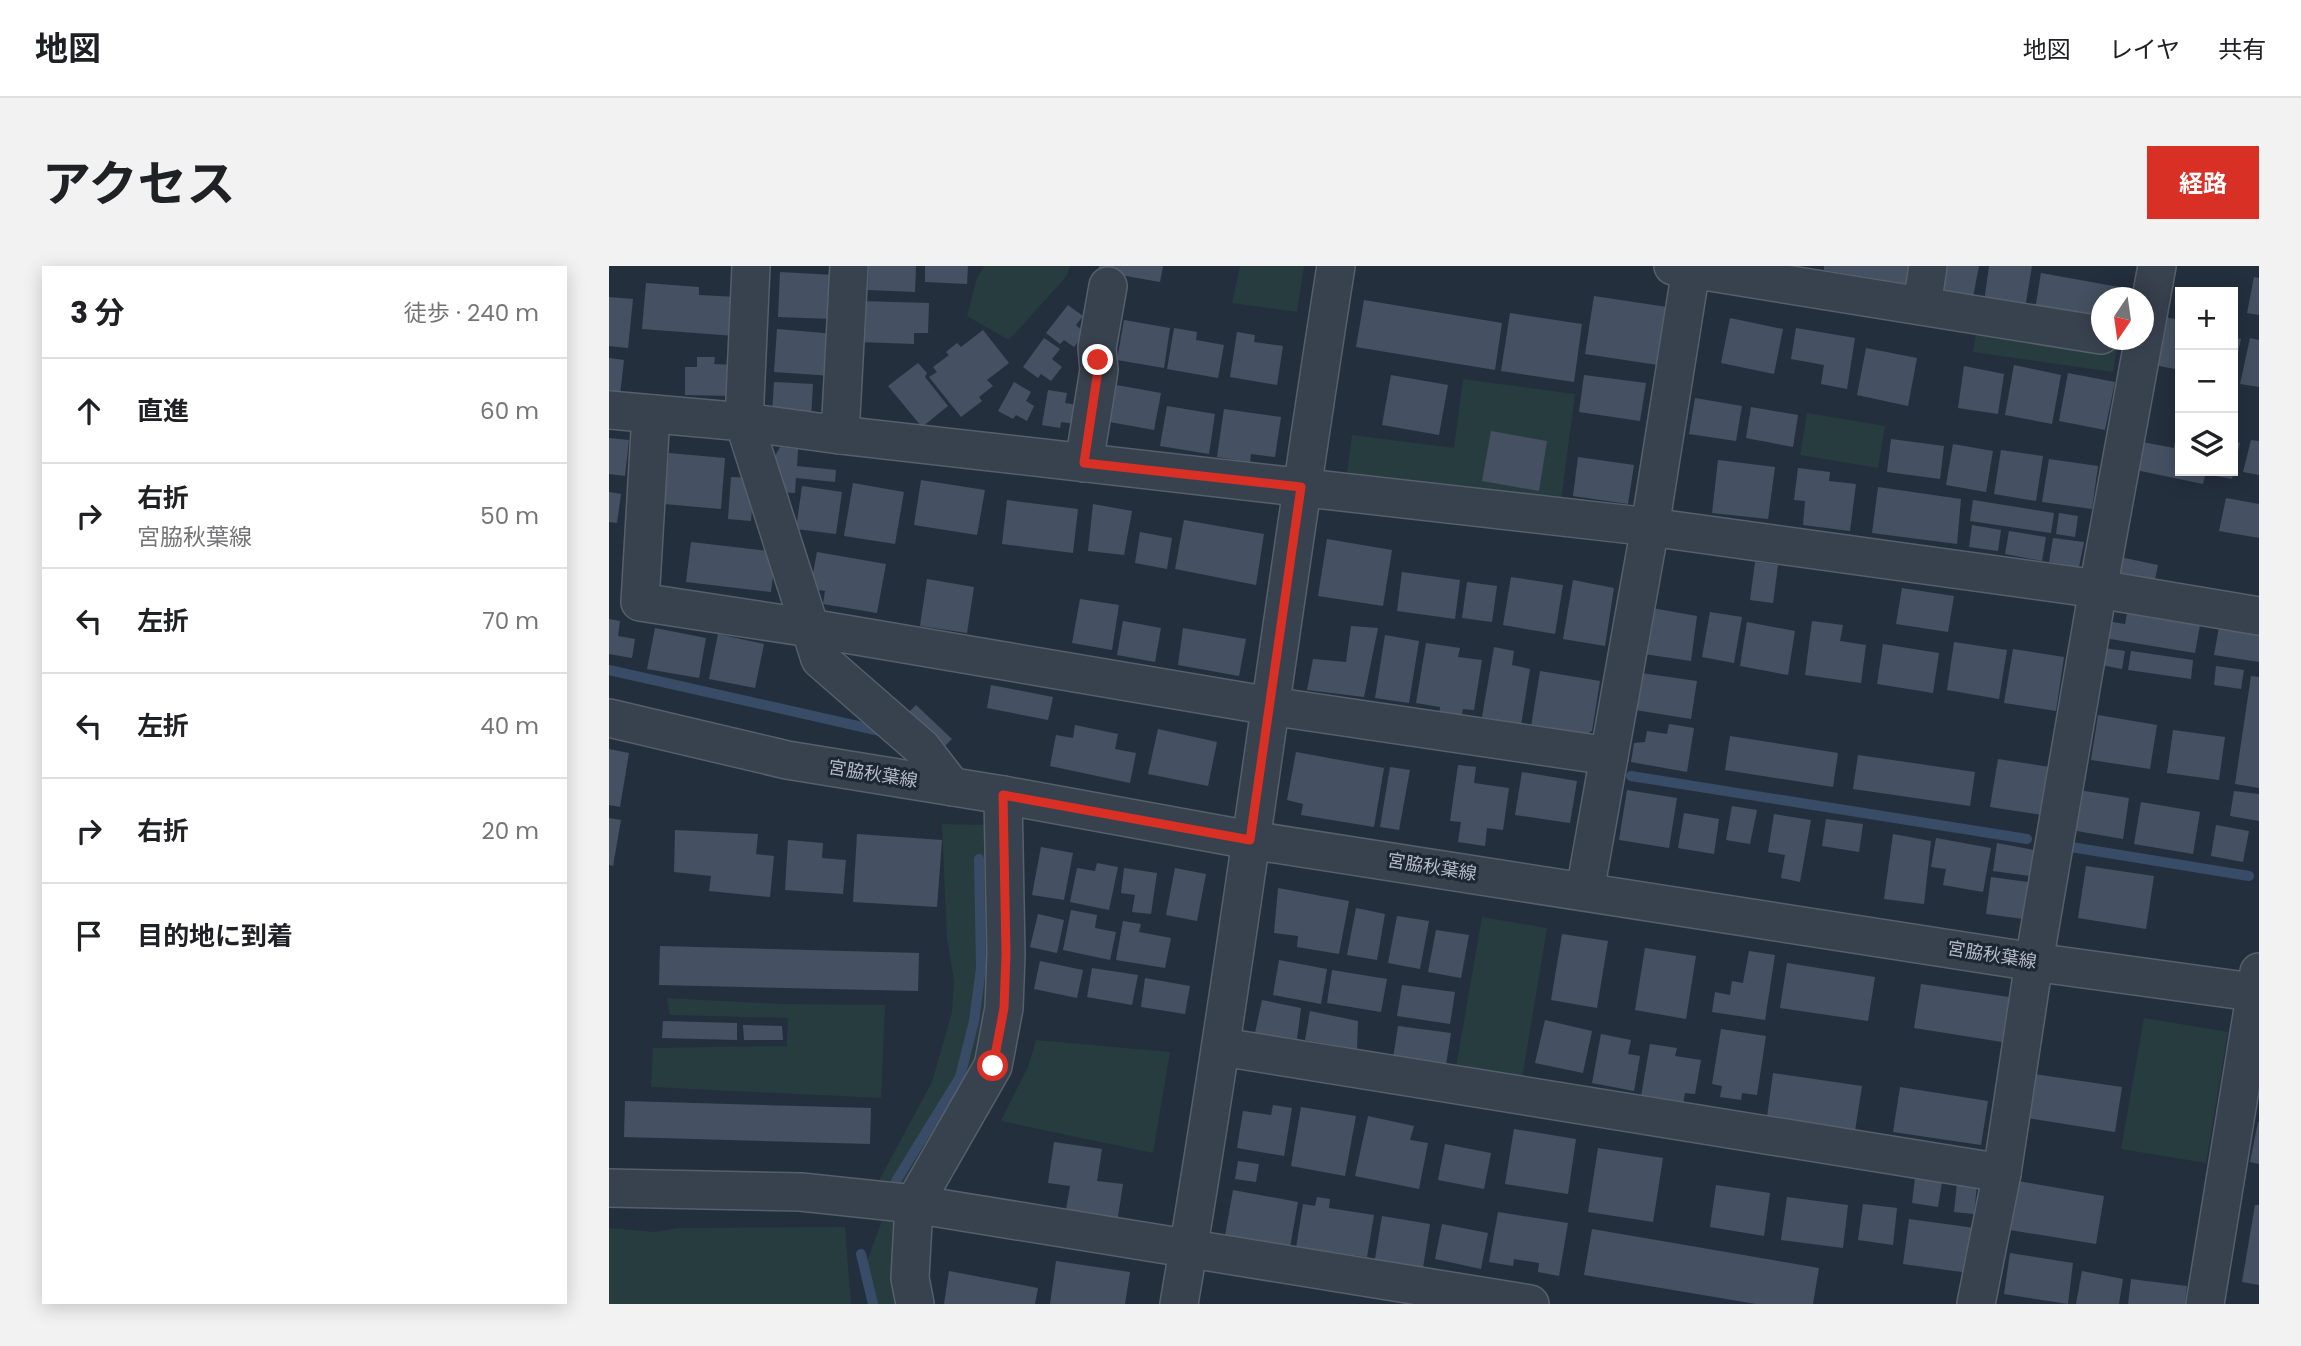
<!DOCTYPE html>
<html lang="ja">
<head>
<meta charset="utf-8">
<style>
	body { margin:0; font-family:Poppins,"Noto Sans JP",sans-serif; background:#f2f2f2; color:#202124 }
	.controls { position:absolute; right:21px; top:21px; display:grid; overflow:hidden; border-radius:0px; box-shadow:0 4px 18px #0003 }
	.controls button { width:63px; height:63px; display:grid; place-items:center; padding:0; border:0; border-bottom:2px solid #e0e0e0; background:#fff; color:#202124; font:35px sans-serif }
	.compass { position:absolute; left:1482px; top:21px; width:63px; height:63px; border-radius:50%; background:#fff; box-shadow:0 4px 18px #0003; rotate:193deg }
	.stop { position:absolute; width:21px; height:21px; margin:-16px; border:5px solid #d93025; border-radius:50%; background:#fff }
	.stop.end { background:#d93025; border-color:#fff; box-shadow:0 2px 7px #0008 }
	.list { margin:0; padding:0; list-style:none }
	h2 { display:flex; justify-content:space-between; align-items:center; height:91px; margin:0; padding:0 28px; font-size:30px }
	h2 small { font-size:23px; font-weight:400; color:#757577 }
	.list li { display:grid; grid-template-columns:46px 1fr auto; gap:21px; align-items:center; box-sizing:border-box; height:105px; padding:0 28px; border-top:2px solid #e0e0e0 }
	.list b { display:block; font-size:26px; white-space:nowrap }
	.list p { margin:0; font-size:23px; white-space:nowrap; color:#757577 }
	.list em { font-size:23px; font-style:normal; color:#757577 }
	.icon { flex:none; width:38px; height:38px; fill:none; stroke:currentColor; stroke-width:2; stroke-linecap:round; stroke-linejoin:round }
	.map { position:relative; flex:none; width:1650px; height:1038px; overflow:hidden; border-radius:0px }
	header { display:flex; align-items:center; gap:42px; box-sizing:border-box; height:98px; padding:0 35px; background:#fff; border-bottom:2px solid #e0e0e0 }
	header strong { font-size:33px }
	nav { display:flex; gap:38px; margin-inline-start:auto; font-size:24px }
	.intro { display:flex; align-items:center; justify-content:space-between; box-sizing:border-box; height:168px; padding:0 42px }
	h1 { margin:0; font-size:49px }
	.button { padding:18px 32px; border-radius:0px; background:#d93025; color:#fff; font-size:24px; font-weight:700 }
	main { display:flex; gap:42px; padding:0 42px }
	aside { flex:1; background:#fff; border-radius:0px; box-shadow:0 4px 18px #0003 }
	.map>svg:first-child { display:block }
	.green { fill:#263c3f }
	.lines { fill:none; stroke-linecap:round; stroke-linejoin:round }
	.stream { stroke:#394c67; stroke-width:10 }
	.building { fill:#455162 }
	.minor-casing { stroke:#565f6c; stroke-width:40 }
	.minor { stroke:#38414e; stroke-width:37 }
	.route { stroke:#d93025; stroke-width:9 }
	.labels { text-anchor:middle; stroke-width:6; stroke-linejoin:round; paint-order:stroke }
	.street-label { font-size:18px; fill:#b4bcc9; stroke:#1d2633 }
</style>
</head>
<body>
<header>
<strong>地図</strong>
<nav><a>地図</a><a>レイヤ</a><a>共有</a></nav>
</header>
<div class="intro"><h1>アクセス</h1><a class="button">経路</a></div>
<main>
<aside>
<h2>3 分<small>徒歩 · 240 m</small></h2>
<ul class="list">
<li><svg class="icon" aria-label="ahead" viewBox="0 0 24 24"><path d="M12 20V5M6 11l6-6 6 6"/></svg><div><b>直進</b></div><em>60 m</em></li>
<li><svg class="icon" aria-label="right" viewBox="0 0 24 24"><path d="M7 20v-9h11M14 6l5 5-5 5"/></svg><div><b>右折</b><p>宮脇秋葉線</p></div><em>50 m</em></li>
<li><svg class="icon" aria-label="left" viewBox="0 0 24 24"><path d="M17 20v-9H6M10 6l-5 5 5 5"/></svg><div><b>左折</b></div><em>70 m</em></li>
<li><svg class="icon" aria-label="left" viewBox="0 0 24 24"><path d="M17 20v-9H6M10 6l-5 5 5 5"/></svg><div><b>左折</b></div><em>40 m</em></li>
<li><svg class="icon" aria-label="right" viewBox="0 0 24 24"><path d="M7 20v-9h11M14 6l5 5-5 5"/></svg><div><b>右折</b></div><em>20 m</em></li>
<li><svg class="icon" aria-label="arrive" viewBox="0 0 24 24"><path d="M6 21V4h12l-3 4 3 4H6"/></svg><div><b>目的地に到着</b></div></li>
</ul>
</aside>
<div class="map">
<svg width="1650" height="1038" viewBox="0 0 1650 1038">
	<rect width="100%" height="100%" fill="#242f3e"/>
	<g class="green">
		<path d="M375 0H461L457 11 400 74 358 50 368 12Z"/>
		<path d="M631 0H695L688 46 623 37Z"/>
		<path d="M1368 62 1508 82 1504 106 1364 86Z"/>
		<path d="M854 113 966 128 952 235 738 207 743 169 845 182Z"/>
		<path d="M1198 147 1276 160 1269 202 1191 189Z"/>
		<path d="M333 558 388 559 395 742 309 930 266 922 323 816 343 746 345 715 338 673Z"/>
		<path d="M873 651 938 662 913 812 847 801Z"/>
		<path d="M58 732 171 738 276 739 272 832 42 821 44 782 178 780 179 752 61 749Z"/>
		<path d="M1535 752 1619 766 1597 897 1512 883Z"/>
		<path d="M427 774 561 786 544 887 392 855 419 801Z"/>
		<path d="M275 949 304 952 292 1038H262L252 1012Z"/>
		<path d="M236 961 242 1038H0V962L46 966 70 962Z"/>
	</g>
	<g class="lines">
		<g class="stream">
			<path d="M0 404 271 465"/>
			<path d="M1022 510 1418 573"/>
			<path d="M1462 581 1640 610"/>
			<path d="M287 915 351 811 365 755 372 702 370 593"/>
			<path d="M252 988 264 1038"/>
		</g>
	</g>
	<g class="building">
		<path d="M260 0H307L306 26 259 24Z"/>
		<path d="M316 0H359L358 18 316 16Z"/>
		<path d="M490 0H554L551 16 489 5Z"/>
		<path d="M1215 0H1301L1298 18 1215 4Z"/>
		<path d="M1333 0H1370L1364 31 1328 24Z"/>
		<path d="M1380 0H1423L1416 42 1375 36Z"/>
		<path d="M171 6 226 9 223 53 169 51Z"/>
		<path d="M1432 7 1521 23 1519 32H1492V57L1426 44Z"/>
		<path d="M1645 11 1650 12V49L1638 47Z"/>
		<path d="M37 17 90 21V29L129 31 126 70 33 63Z"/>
		<path d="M985 30 1058 41 1049 99 976 88Z"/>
		<path d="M0 31 24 33 19 82 0 80Z"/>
		<path d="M755 34 893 57 886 104 747 81Z"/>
		<path d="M250 35 320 37 319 67H305V78L249 76Z"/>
		<path d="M459 39 474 50 467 59 476 67 465 81 455 74 451 78 437 67Z"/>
		<path d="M901 47 973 58 965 116 892 105Z"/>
		<path d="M1550 50 1571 54V104L1540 98Z"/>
		<path d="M1121 52 1174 63 1165 108 1112 97Z"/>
		<path d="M515 54 561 62 555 102 508 94Z"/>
		<path d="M565 62 588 66 587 74 615 79 609 112 558 103Z"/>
		<path d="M1187 62 1246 72 1238 123 1212 118 1215 99 1182 93Z"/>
		<path d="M168 63 226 68 223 110 165 106Z"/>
		<path d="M374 64 400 97 378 114 384 120 370 131 373 135 352 151 320 111 328 106 324 101 340 89 337 86 348 77 352 81Z"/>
		<path d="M628 66 646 69 645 76 674 80 668 119 621 111Z"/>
		<path d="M1624 71 1632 73 1625 105H1624Z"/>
		<path d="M435 72 451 83 443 93 453 101 442 115 432 108 429 112 414 101Z"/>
		<path d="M1641 72 1650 74V121L1631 118Z"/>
		<path d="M1257 82 1308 92 1299 140 1248 129Z"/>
		<path d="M88 91H106L105 98 126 99 125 130 76 129V101H88Z"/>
		<path d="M0 92 15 94 11 129 0 127Z"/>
		<path d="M309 97 318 107 316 111 339 140 313 161 279 120Z"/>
		<path d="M1405 99 1452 109 1443 158 1396 149Z"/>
		<path d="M1355 100 1395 108 1389 148 1349 142Z"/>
		<path d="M1459 107 1506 116 1496 164 1450 155Z"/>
		<path d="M782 109 839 119 830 169 773 159Z"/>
		<path d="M975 109 1037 117 1031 155 970 146Z"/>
		<path d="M165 116 204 118 202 153 163 150Z"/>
		<path d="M405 116 422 126 417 135 425 140 418 155 407 149 404 153 389 145Z"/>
		<path d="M502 118 552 127 545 164 495 155Z"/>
		<path d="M439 124 458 127 456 137 469 139 466 158 452 156 451 162 433 159Z"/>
		<path d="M1086 132 1133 140 1127 175 1080 168Z"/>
		<path d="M558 140 606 148 600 188 551 180Z"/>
		<path d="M1142 141 1189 149 1184 181 1137 172Z"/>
		<path d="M615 143 672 151 666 191 642 188 641 196 608 191Z"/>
		<path d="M882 165 938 175 930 225 873 215Z"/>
		<path d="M1567 166 1571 167V205H1597L1594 218 1522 203 1528 175 1565 182Z"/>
		<path d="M0 172 20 174 16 210 0 208Z"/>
		<path d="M1282 173 1335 180 1331 213 1278 206Z"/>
		<path d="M1642 174 1650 175V209L1634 206Z"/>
		<path d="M1624 175 1631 177 1623 213 1602 209 1603 205H1624Z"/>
		<path d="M1344 178 1384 185 1377 226 1337 219Z"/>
		<path d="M171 181 189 183 188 200 227 204 226 216 187 212 186 227 171 226 164 194Z"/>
		<path d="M1392 184 1434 190 1427 235 1385 228Z"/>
		<path d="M60 187 116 192 112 243 55 238Z"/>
		<path d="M969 191 1025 199 1019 238 964 230Z"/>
		<path d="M1440 193 1489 200 1483 243 1433 236Z"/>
		<path d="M1109 194 1166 201 1159 253 1103 247Z"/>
		<path d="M1189 202 1221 206 1220 215 1247 218 1241 265 1194 259 1196 235 1185 234Z"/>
		<path d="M122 211 145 212 142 255 119 253Z"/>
		<path d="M312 214 376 224 368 269 305 259Z"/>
		<path d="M244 217 295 226 286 278 235 270Z"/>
		<path d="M193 220 233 226 227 268 187 263Z"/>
		<path d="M1269 221 1352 233 1348 278 1263 267Z"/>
		<path d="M0 226 12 228 8 257 0 256Z"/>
		<path d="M1617 232 1650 238V272L1610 265Z"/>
		<path d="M398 234 469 243 464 287 393 278Z"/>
		<path d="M1364 234 1445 247 1442 267 1361 255Z"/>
		<path d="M484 238 523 245 515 289 479 285Z"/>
		<path d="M1450 247 1469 250 1466 271 1447 268Z"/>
		<path d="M575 254 655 268 647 319 566 303Z"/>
		<path d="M1363 259 1392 264 1389 285 1360 281Z"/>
		<path d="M1400 265 1437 271 1433 295 1396 288Z"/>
		<path d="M531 266 563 272 558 303 526 297Z"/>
		<path d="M1444 272 1475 276 1470 301 1440 296Z"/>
		<path d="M718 273 783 284 774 340 709 330Z"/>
		<path d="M82 276 167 286 162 326 77 316Z"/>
		<path d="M208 286 277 298 268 347 214 338 216 325 201 323Z"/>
		<path d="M1511 291 1549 299 1545 318 1507 310Z"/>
		<path d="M1146 296 1169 299 1164 337 1141 334Z"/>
		<path d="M793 306 851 314 846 353 788 345Z"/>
		<path d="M902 311 954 319 946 368 894 359Z"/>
		<path d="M318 313 365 321 358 367 311 360Z"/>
		<path d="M964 314 1005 322 996 380 954 373Z"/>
		<path d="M858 316 888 320 883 356 853 352Z"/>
		<path d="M1293 322 1345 330 1339 366 1287 358Z"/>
		<path d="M471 333 510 339 503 384 463 377Z"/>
		<path d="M1043 342 1088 350 1082 395 1035 388Z"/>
		<path d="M1101 346 1133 351 1125 397 1093 391Z"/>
		<path d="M1518 347 1591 359 1586 387 1495 372 1497 355 1516 358Z"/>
		<path d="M0 353 11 355 9 370 26 373 23 392 0 388Z"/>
		<path d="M514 355 552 362 546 396 508 389Z"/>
		<path d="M1203 355 1234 359 1231 375 1257 379 1252 417 1196 409Z"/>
		<path d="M1138 356 1186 365 1179 409 1131 400Z"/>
		<path d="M742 360 769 362 755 431 698 424 704 393 737 396Z"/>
		<path d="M1610 361 1650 368V396L1605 389Z"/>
		<path d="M46 362 97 372 90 412 38 403Z"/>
		<path d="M574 362 637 373 630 410 569 399Z"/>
		<path d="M109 368 155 378 146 422 100 413Z"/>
		<path d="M776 369 810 375 800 437 766 432Z"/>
		<path d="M1345 376 1398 384 1390 433 1338 424Z"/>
		<path d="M817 377 851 382 849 391 873 394 865 444 854 443 852 454 830 451 831 441 807 437Z"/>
		<path d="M1274 378 1330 387 1324 427 1268 418Z"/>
		<path d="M885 381 905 385 903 399 921 403 912 459 873 451Z"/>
		<path d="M1495 382 1516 385 1513 403 1492 399Z"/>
		<path d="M1404 383 1455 391 1447 445 1395 437Z"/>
		<path d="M1522 385 1584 394 1582 413 1519 404Z"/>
		<path d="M1607 400 1635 404 1632 423 1605 419Z"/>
		<path d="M931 405 991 415 983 465 974 470 922 461Z"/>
		<path d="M1032 407 1088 415 1082 453 1026 444Z"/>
		<path d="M1642 410 1650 411V522L1626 518Z"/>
		<path d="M382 419 444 431 439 454 378 442Z"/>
		<path d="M307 439 343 473 335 481 299 447Z"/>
		<path d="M1489 449 1548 459 1541 503 1482 494Z"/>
		<path d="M1060 458 1085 462 1078 506 1022 496 1025 477 1036 476 1038 465 1058 468Z"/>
		<path d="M466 459 509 468 506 483 527 487 521 517 441 500 447 469 464 472Z"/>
		<path d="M549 463 608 476 599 520 539 508Z"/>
		<path d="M1564 464 1616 471 1610 514 1558 507Z"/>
		<path d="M1121 470 1229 487 1224 521 1116 504Z"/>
		<path d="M0 483 20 487 11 541 0 539Z"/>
		<path d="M687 486 775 502 765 561 692 549 694 538 678 534Z"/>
		<path d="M1249 489 1366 506 1361 540 1244 523Z"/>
		<path d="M1389 493 1441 501 1433 549 1381 541Z"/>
		<path d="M849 499 867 501 865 517 900 522 894 564 878 562 876 580 849 576 852 556 841 555Z"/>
		<path d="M781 501 801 504 790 564 771 561Z"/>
		<path d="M913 506 968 515 961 557 906 549Z"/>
		<path d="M1018 524 1068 532 1060 582 1010 574Z"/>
		<path d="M1469 524 1520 532 1514 573 1462 564Z"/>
		<path d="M1625 525 1650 528V555L1621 550Z"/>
		<path d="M1532 536 1591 546 1584 588 1525 578Z"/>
		<path d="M1123 540 1148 544 1141 578 1117 574Z"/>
		<path d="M1075 547 1110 553 1105 588 1069 582Z"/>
		<path d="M1165 548 1202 554 1191 616 1172 612 1176 589 1159 586Z"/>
		<path d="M0 552 12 554 4 600 0 599Z"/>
		<path d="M1217 553 1254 558 1250 586 1213 580Z"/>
		<path d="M1607 559 1640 565 1634 596 1602 590Z"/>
		<path d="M66 564 149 568 147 588 165 590 161 631 100 625 102 610 65 606Z"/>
		<path d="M248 568 333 574 328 641 244 636Z"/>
		<path d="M1284 568 1322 575 1315 638 1275 633Z"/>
		<path d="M1327 572 1382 582 1374 626 1334 619 1337 603 1322 601Z"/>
		<path d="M179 574 214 577 213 592 237 594 234 628 176 624Z"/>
		<path d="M1388 577 1425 584 1421 610 1384 605Z"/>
		<path d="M432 581 464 587 455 634 423 629Z"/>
		<path d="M488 597 509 601 500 644 461 636 468 602 486 605Z"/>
		<path d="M1477 600 1545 610 1537 663 1469 652Z"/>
		<path d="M515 602 548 607 542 648 523 646 526 629 512 627Z"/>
		<path d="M566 602 597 608 588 655 557 649Z"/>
		<path d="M1382 611 1419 616 1414 653 1377 648Z"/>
		<path d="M669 622 740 635 730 688 688 681 689 670 665 667Z"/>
		<path d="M747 642 776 648 768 694 738 689Z"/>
		<path d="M462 644 488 649 486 662 507 666 501 694 454 684Z"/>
		<path d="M429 648 455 654 448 687 421 681Z"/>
		<path d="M788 650 820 655 811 703 779 697Z"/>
		<path d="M514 655 532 658 530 666 562 672 556 702 507 694Z"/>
		<path d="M827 664 860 669 852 712 819 706Z"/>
		<path d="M953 668 999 675 988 742 942 734Z"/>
		<path d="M51 680 310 687 309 725 50 719Z"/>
		<path d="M1036 682 1087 690 1077 753 1026 744Z"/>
		<path d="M1140 685 1166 689 1156 754 1103 746 1106 726 1121 729 1123 715 1134 717Z"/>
		<path d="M670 694 718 703 712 738 664 729Z"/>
		<path d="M431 695 474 704 468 732 425 723Z"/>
		<path d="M1178 697 1266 711 1259 755 1171 742Z"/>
		<path d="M483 702 529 709 523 739 478 731Z"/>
		<path d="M723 704 778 713 772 746 718 737Z"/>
		<path d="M536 712 581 720 576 748 532 741Z"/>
		<path d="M1312 718 1400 731 1393 776 1305 762Z"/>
		<path d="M793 719 846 726 841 758 788 750Z"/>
		<path d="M653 734 692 742 688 773 646 767Z"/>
		<path d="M701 745 749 755 748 783 696 774Z"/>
		<path d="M936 754 983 765 974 807 926 797Z"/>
		<path d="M54 755 128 757V774L53 772Z"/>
		<path d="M134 759 173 760 174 774H135Z"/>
		<path d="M789 760 842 767 837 799 784 792Z"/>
		<path d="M1112 763 1157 770 1148 829 1133 827 1132 834 1111 831 1113 820 1103 818Z"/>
		<path d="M992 768 1022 774 1019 788 1031 790 1025 825 983 817Z"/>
		<path d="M1041 778 1068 782 1066 790 1092 794 1086 828 1076 827 1073 843 1031 836Z"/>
		<path d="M1164 807 1253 820 1246 865 1158 851Z"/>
		<path d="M1425 808 1513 821 1506 866 1418 852Z"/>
		<path d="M1291 821 1379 835 1372 879 1284 866Z"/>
		<path d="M16 835 262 842 261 878 15 871Z"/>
		<path d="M664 839 683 842 675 890 628 882 634 845 662 849Z"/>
		<path d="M692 841 747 850 736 910 682 900Z"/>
		<path d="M759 850 805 860 801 874 819 877 810 923 746 910Z"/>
		<path d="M1649 856H1650V898L1641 896Z"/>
		<path d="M905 863 967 873 959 928 896 918Z"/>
		<path d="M445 876 493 883 488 915 514 918 508 957 456 950 461 920 439 917Z"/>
		<path d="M836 878 882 887 875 923 829 914Z"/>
		<path d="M989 882 1054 892 1044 956 979 946Z"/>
		<path d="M629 895 650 898 647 916 626 913Z"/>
		<path d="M1306 912 1333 916 1329 941 1303 937Z"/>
		<path d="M1409 915 1495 930 1487 978 1401 964Z"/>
		<path d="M1348 917 1368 919 1365 948 1345 946Z"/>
		<path d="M1107 919 1161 927 1155 970 1101 961Z"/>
		<path d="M624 924 689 936 680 987 615 975Z"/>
		<path d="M708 931 721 933 720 942 765 949 758 991 722 986 721 993 686 988 694 938 706 940Z"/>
		<path d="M1178 931 1239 939 1234 982 1172 974Z"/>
		<path d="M1254 938 1288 942 1284 979 1249 974Z"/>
		<path d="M1646 939H1650V1019L1633 1016Z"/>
		<path d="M889 946 959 957 950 1010 929 1006 930 997 905 993 904 1000 880 996Z"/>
		<path d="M773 950 821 958 813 1008 765 999Z"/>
		<path d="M1300 953 1366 962 1360 1007 1294 998Z"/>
		<path d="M833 958 879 967 872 1003 826 993Z"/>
		<path d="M983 963 1210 1002 1204 1038H1147L975 1009Z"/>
		<path d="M1401 987 1464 997 1459 1038 1395 1028Z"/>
		<path d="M447 995 521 1006 516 1038H441Z"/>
		<path d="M340 1005 429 1022 426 1038H335Z"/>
		<path d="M1473 1005 1514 1013 1510 1038H1467Z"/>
		<path d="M1522 1013 1578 1020 1576 1038H1519Z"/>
	</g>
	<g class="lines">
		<g class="minor-casing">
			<g id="minor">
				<path d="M142 0 135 156 211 393 313 482 343 521"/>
				<path d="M1064 0 1492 69"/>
				<path d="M1313 40 1319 0"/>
				<path d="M0 144 135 156 231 169 1041 261 1489 323 1650 350"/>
				<path d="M42 148 31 336 201 362 661 440 1000 490"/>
				<path d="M231 169 240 0"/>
				<path d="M475 197 490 104 488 82 499 20"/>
				<path d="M0 452 178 494 394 529 641 574 1425 696 1650 727"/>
				<path d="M976 625 1041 261 1082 3"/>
				<path d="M613 781 1393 907"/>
				<path d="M0 922 192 926 305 938 921 1038"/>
				<path d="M306 1038 301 1012 305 938 384 800 395 742 397 688 394 529"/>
				<path d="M570 1038C629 693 672 346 727 0"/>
				<path d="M1367 1038 1393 907 1425 696 1489 323 1548 0"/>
				<path d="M1596 1038 1650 706"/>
			</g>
		</g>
		<use href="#minor" class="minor"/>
	</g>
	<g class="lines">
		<path class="route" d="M384 800 395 742 397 688 394 529 641 574 692 221 475 197 489 104V94"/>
	</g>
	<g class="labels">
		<g class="street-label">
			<text transform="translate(264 508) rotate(9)" y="6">宮脇秋葉線</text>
			<text transform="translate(823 601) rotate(9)" y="6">宮脇秋葉線</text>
			<text transform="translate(1383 689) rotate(9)" y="6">宮脇秋葉線</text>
		</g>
	</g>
</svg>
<div class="controls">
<button>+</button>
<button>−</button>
<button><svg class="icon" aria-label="layers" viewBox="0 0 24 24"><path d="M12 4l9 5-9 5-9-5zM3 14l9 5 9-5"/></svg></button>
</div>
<svg class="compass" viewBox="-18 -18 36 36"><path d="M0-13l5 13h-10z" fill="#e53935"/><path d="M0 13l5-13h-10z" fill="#757577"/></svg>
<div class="stop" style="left:384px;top:800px"></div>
<div class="stop end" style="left:489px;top:94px"></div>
</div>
</main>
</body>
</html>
